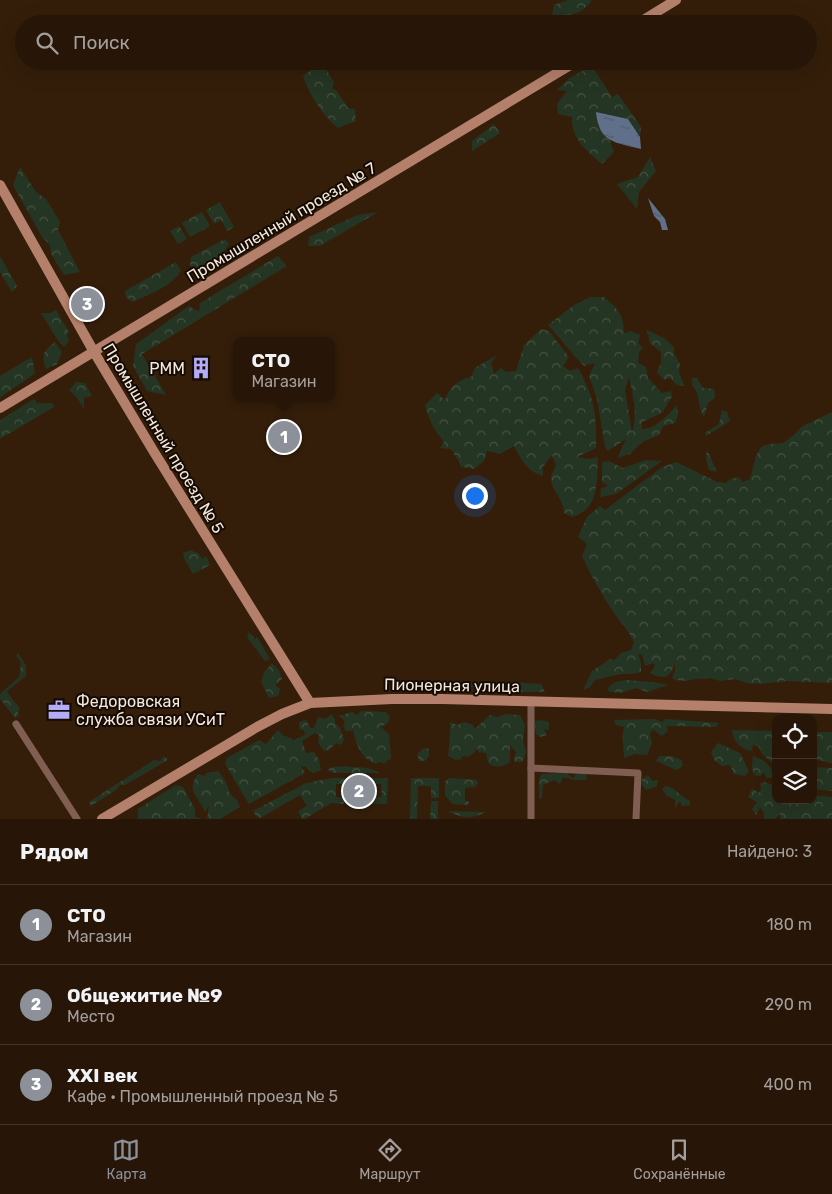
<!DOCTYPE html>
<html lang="ru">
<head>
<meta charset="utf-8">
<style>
	body { margin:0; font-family:Rubik,sans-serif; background:#332316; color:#f1f3f6 }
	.controls { position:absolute; right:15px; bottom:15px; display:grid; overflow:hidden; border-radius:10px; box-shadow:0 5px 20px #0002 }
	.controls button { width:45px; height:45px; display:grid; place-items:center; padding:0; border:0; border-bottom:1px solid #433529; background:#271608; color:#f1f3f6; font:25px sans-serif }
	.you { position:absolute; left:474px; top:495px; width:18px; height:18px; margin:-12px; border:4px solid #fff; border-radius:50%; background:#1a73e8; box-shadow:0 0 0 8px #1a73e833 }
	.badge { display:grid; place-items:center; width:32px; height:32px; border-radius:50%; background:#8c9099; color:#fff; font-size:16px; font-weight:700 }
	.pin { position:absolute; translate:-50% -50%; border:2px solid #fff; box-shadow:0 1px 5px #0006 }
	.popup { position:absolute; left:233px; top:337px; width:102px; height:65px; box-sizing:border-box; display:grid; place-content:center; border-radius:10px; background:#271608; filter:drop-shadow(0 1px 4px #0005); font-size:16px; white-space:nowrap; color:#a49f9c }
	.popup b { font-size:19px; color:#f1f3f6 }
	.popup::after { content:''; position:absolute; left:50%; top:100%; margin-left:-10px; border:10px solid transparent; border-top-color:#271608 }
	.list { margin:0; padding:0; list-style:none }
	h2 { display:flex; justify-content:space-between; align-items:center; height:65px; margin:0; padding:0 20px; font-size:21px }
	h2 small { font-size:16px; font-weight:400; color:#a49f9c }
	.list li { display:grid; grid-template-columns:32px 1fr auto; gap:15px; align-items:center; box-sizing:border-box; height:80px; padding:0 20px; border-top:1px solid #433529 }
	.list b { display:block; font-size:19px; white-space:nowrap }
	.list p { margin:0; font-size:16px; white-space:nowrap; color:#a49f9c }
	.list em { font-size:16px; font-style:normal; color:#a49f9c }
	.icon { flex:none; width:28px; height:28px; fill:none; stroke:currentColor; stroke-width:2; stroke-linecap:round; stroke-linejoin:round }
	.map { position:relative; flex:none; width:832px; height:819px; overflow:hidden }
	.search { position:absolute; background:#271608; box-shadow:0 5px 20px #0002; left:15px; right:15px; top:15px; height:55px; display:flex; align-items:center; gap:12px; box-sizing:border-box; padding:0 18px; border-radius:28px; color:#a49f9c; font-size:19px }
	.sheet { height:305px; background:#271608 }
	nav { display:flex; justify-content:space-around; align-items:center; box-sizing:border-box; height:70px; border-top:1px solid #433529; background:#271608; font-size:14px; color:#a49f9c }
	nav a { display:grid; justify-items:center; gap:2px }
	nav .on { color:#8c9099 }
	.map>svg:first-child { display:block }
	.forest { fill:url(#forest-crowns); fill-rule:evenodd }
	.water { fill:url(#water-ripples) }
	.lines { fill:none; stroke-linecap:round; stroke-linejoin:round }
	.street { stroke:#805f52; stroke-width:7 }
	.secondary { stroke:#b4806c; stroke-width:10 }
	.labels { text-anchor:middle; stroke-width:4; stroke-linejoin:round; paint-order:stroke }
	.street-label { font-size:16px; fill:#f7e8dc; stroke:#140b04 }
	.poi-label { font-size:16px; fill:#f7e8dc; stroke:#140b04; text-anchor:end }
</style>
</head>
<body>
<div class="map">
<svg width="832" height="819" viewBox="0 0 832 819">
	<defs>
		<pattern id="forest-crowns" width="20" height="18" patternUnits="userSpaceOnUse" patternTransform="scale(1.25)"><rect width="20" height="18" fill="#253523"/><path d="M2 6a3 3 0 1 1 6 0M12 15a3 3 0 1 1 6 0" fill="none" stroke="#455242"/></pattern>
		<pattern id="water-ripples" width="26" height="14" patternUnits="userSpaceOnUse" patternTransform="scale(1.25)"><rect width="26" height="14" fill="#60708a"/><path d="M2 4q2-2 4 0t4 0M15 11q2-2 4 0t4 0" fill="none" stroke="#555b66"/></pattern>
	</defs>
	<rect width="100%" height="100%" fill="#341e0a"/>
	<g class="forest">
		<path d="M568 0H590L591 2C581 14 568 17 552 16L554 5Z"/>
		<path d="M592 66 612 97 618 94 641 127 640 137 628 119 597 112 598 126 610 141 614 152 602 164C586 150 571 139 572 117L558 114 557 104 567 91 557 90 571 77Z"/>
		<path d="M326 69 334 82 332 89 336 90 348 108 355 109 356 121 338 128C323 116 309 94 303 76L311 70Z"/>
		<path d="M494 124 500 133 472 151V141Z"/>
		<path d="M650 157 656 171 639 192 637 209 617 184 638 177Z"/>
		<path d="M20 167 36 192 46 199 60 222 58 230 80 272 64 275 51 254 50 245 42 237 13 185Z"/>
		<path d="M220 202 234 227 227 231 221 220 214 224 206 210Z"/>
		<path d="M202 212 210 226 190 237 182 223Z"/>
		<path d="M378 212 320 246H308L309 237 358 215Z"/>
		<path d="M179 226 187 239 178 244 170 231Z"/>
		<path d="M225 239 229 244C222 256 207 268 192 269L190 264 191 257Z"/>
		<path d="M0 256 17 286 12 292 0 272Z"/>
		<path d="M278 256 287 266 142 354 166 395 147 391 133 366 136 344 189 306 199 312 200 303Z"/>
		<path d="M176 262 181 271C169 288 150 294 132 302L126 297 125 291Z"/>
		<path d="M591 297H604C619 310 623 313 624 333L631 331 640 335 638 343 643 348 639 352 638 363 646 367 648 378 662 393 671 391 672 397 662 413 642 422V429C655 430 669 414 677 405L678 415 675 423 663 426 659 435 642 442 630 454 617 458 626 439 608 451 605 447 597 399 589 376 595 363 584 366C571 353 561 339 548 325L574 305ZM629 377C633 394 638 416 632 432L625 390Z"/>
		<path d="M56 310 69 332 67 335 69 341 64 347 57 339 41 313H50Z"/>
		<path d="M541 329 549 331 569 357 563 366 570 371 578 368C594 396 597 416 596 448L577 457 587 459 598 457C597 474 599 501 583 512 580 514 575 516 572 517L564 513C565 500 550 490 551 477 552 473 555 468 556 465L552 455 543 467V476C528 472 521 460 514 446L500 454 487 451 484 461 474 469 461 467 458 460 451 449 440 448 444 442C434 430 429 420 425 405L437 393 445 400C449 387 458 380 471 377L475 368 497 355 491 363 494 374 501 368 506 372 516 371 524 345Z"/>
		<path d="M647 330 664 338 674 347V353L680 364 679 372 684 386 677 385 670 378 664 380 657 372 661 363V352L650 343Z"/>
		<path d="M55 342 62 352 57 364 46 369C41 355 43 351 55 342Z"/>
		<path d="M32 357 35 373C23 383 12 388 0 398V376Z"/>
		<path d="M692 378H697L703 388 714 389 715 398 708 403 704 417C698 407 700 403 697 393 694 387 691 385 692 378Z"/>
		<path d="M76 382 85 383 92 396 84 398V409L77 398 69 390Z"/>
		<path d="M34 399 37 403H52L54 407 0 439V420Z"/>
		<path d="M722 410 727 412 730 421 706 436 705 433 719 424Z"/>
		<path d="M832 412V683L787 681 760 684 747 683 735 679 720 681 711 678 696 679 685 681 675 680 672 677 675 671V663L672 671 666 677 656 676 650 673 655 666 653 663 645 666 642 655 638 653 641 663V672C630 675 625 673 616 675 609 676 602 679 595 680L590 687 583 690 592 671 610 659 615 660 621 653 631 650 634 642C629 631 621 623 614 613 602 595 591 576 582 556L587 544 578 537 587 517 600 506 605 510 662 467 676 462 717 482 726 483 730 479 738 477 743 482 750 479 756 456 761 447 770 444 783 443 794 435 801 427Z"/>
		<path d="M707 450 717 472 709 470 706 458Z"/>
		<path d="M646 460 662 461 616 494 600 497 601 488 608 486 602 482V462L609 461 623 468Z"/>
		<path d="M191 550 199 554 202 559 206 556 210 565 193 574 184 558 183 553Z"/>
		<path d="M249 632 255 639 257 637 270 659 265 661 247 637Z"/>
		<path d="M18 653 26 666V676L7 691C7 693 18 707 20 708L18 712 19 716 15 718 0 699V694L19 677 21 662 16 656Z"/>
		<path d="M272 663 279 670 282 679 275 685 280 689 278 696 269 698 261 682 264 673Z"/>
		<path d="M629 680C643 682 654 681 668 685L647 692 636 688 620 693 607 691C611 681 619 681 629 680Z"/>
		<path d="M446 682 458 684 507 682 541 684 545 692H505L481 687H450L438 690 400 683Z"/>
		<path d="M361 711 386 712 390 718 388 723 381 727 389 734 391 758 385 763 379 762 376 764C361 758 356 745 353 730L346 731 343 726 345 721 339 716 352 712 357 715Z"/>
		<path d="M332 714 335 719V723L340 728 344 739 341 745 336 743 329 750 324 751 318 743 319 735 315 733 302 741 306 753 314 752 319 760 321 770 313 773 306 767 301 766 305 773 249 804 225 764 227 758 259 740 266 744 278 730 283 735 294 740 305 735 304 730 299 729V722L306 720 310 728H314L318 717 325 719Z"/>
		<path d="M506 714 520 715 525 725 523 740 526 752 524 759 521 762H515L514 758 516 752 510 745V762C501 768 496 768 488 763L486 753 479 752 477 748 475 752 468 757 463 756 461 759 456 760 448 756C449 744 451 734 450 722L457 725 465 722 473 725 475 729 490 715 498 717Z"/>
		<path d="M655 719 662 722 666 719 719 723 716 727 666 726 668 731 662 736 652 729 650 735 652 743 647 755 635 754 624 758C624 747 621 737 624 727L616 725 614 720Z"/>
		<path d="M540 720 549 722V730L544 729 547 735 540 737 536 734 534 721Z"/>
		<path d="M732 730 776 731V766L763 755 758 746 753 745 751 751C740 748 733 741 732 730Z"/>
		<path d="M813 732H832V763L813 759Z"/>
		<path d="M718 743 740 753 749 771 745 776 734 774 730 765 722 766 714 760 711 752Z"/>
		<path d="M424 748 429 749V756L425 761H419L417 754Z"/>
		<path d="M164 756 168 760 125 785H120L116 790 91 806 89 802 154 760 160 761Z"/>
		<path d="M659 756H672L682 760 683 766 676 770 656 761Z"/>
		<path d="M753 756C763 760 774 765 772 778H766L764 772 760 776 754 775 752 768Z"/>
		<path d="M346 766C359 769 367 765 379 773H333L328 770 332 767Z"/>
		<path d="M813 767 832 768V791L813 789Z"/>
		<path d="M218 771 226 782 230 794 237 800 240 807 220 819H207L209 805 205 812C199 796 185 791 198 774L204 776 207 773Z"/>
		<path d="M566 773 573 778 576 774H587L586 780H575L563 777 560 784 554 780 543 785 542 798 539 799V780L541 774Z"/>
		<path d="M648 775 652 781 658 780 657 786 646 790 642 785V779Z"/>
		<path d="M333 778H388L387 804H371L370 797H382L381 784H336V797H345L344 804 331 803 305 819H302L298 811 307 806 300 795 260 818 256 816 253 811 306 783Z"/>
		<path d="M411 778H439V798H431V786H418L417 819H410Z"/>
		<path d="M450 778 477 780 478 783 475 787 465 788V801H469L468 805 452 804 445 795V781Z"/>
		<path d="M765 782 776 787V800H782L783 802V800H813V795L832 797V819H780V813L775 819H764V813L760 807 756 815 752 809 757 802 748 797 752 789 759 793 761 789 760 783Z"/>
		<path d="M176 785 183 787 195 809V817L202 819H138V809Z"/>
		<path d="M666 786C676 788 680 796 690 801V805L682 806 680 801 675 808V800L667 796 662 789Z"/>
		<path d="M347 797H366V804H349Z"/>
		<path d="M431 801H438V819H430Z"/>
		<path d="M448 811 486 812C471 819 463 819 448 811Z"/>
	</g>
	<g class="water">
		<path d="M596 112 628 119 640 137 641 149C615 142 599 143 596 112Z"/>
		<path d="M648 198 665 219 668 230H662L660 222 654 216Z"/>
	</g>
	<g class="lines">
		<g class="street">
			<path d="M16 724 77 819"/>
			<path d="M531 768 638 773 636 819"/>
			<path d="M531 819V701"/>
		</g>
		<g class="secondary">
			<path d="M637 24 676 0"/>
			<path d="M0 185 94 352 154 452 310 703"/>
			<path d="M0 408 577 61"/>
			<path d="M102 819 257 727 282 714 310 703 392 699H442L832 709"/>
		</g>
	</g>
	<defs>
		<g id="building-bare" transform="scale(1.725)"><path d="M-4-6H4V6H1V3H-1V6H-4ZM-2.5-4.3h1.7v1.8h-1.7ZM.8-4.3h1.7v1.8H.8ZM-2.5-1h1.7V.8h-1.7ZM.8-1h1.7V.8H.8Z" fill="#b5acf8" stroke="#140b04" stroke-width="2.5" paint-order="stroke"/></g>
		<g id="office-bare" transform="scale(1.725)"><path d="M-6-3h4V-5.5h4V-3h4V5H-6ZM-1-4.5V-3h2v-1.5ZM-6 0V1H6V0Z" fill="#b5acf8" stroke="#140b04" stroke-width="2.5" paint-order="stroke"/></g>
	</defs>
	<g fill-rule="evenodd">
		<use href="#building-bare" x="201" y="368"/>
		<use href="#office-bare" x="59" y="710"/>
	</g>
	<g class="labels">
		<g class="street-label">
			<text transform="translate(281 222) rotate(-31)" y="6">Промышленный проезд № 7</text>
			<text transform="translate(164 438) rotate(59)" y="6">Промышленный проезд № 5</text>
			<text transform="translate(452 685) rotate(1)" y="6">Пионерная улица</text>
		</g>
		<g class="poi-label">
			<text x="185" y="374">РММ</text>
			<text x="76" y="707" text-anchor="start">Федоровская<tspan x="76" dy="18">служба связи УСиТ</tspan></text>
		</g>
	</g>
</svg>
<div class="controls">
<button><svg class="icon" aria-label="locate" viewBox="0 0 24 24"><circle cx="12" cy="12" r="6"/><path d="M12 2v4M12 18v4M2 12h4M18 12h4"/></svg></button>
<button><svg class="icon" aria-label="layers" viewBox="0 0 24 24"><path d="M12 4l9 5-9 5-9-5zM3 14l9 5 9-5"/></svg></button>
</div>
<div class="you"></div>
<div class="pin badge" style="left:284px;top:437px">1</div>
<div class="popup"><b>СТО</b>Магазин</div>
<div class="pin badge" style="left:359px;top:791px">2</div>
<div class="pin badge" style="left:87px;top:304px">3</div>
<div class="search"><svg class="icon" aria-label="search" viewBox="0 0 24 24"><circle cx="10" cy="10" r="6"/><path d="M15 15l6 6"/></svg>Поиск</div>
</div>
<section class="sheet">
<h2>Рядом<small>Найдено: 3</small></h2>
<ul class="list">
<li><span class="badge">1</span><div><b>СТО</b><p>Магазин</p></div><em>180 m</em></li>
<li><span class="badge">2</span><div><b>Общежитие №9</b><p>Место</p></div><em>290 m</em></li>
<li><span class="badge">3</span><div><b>XXI век</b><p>Кафе · Промышленный проезд № 5</p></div><em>400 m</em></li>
</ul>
</section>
<nav>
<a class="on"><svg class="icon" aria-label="map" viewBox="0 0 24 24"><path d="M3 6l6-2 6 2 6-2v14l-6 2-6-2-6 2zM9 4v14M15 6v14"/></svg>Карта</a>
<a><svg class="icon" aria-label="directions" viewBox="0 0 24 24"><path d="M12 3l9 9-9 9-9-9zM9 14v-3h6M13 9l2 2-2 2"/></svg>Маршрут</a>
<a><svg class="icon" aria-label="saved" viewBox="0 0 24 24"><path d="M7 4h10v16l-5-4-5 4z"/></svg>Сохранённые</a>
</nav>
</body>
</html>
